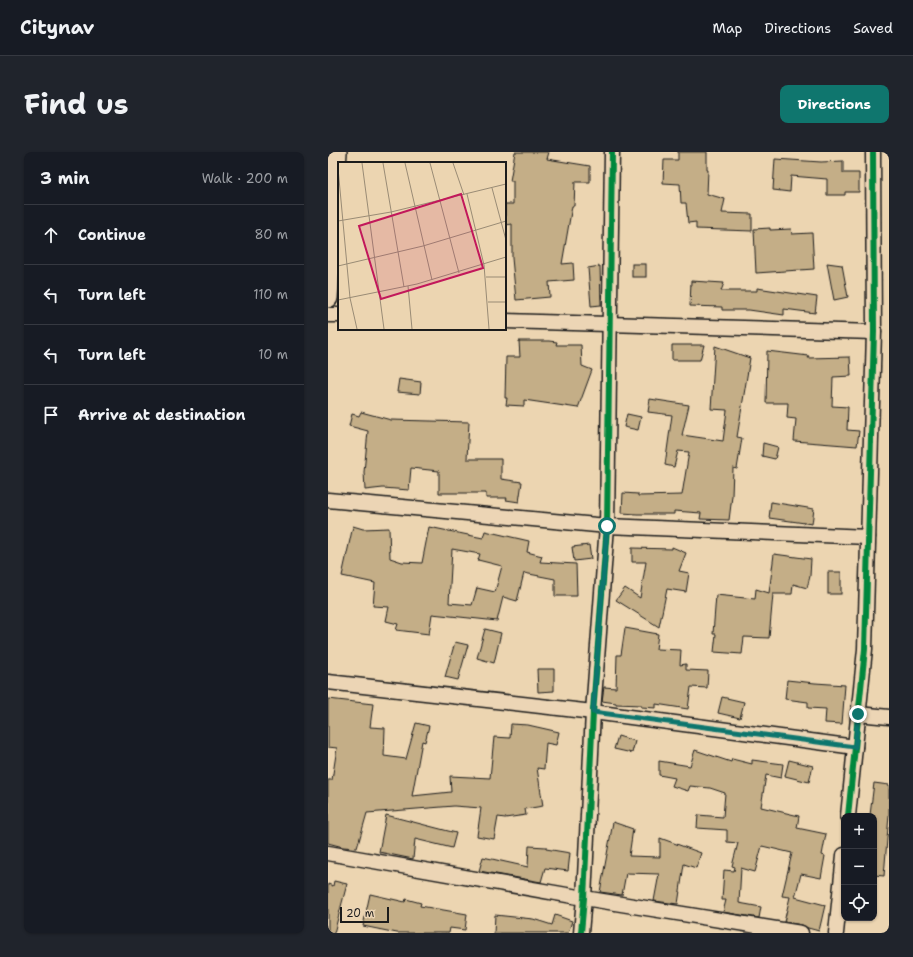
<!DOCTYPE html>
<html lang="en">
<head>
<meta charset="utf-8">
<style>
	body { margin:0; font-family:"Shantell Sans",sans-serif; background:#20242c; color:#f1f3f6 }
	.controls { position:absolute; right:12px; bottom:12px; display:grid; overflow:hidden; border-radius:8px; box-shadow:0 1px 3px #0004 }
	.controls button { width:36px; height:36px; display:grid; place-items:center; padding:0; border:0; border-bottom:1px solid #363941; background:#171b24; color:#f1f3f6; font:20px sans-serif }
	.scale { position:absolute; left:12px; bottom:10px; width:49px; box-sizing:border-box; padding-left:4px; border:2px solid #1c1c1c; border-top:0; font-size:11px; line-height:14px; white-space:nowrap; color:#1c1c1c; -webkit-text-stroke:3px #ecd5b5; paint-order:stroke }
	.stop { position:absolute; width:12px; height:12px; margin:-9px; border:3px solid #0f766e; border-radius:50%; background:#fff }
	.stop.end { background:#0f766e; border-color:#fff; box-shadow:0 1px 4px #0008 }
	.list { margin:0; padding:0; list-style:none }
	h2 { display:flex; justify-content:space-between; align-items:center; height:52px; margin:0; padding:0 16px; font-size:17px }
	h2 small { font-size:13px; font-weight:400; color:#9ea1a6 }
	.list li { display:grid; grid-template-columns:26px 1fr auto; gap:12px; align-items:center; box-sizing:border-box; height:60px; padding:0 16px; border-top:1px solid #363941 }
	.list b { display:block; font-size:15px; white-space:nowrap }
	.list em { font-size:13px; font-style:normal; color:#9ea1a6 }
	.icon { flex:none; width:22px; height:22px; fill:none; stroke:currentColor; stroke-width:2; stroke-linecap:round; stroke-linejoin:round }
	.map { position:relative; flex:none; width:561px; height:781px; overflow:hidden; border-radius:8px }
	header { display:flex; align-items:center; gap:24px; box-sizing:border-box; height:56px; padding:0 20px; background:#171b24; border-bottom:1px solid #363941 }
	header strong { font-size:19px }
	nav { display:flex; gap:22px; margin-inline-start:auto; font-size:14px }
	.intro { display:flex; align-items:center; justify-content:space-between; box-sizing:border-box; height:96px; padding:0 24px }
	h1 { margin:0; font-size:28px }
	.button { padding:10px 18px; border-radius:8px; background:#0f766e; color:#fff; font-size:14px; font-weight:700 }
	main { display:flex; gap:24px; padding:0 24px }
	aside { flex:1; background:#171b24; border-radius:8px; box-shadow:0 1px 3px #0004 }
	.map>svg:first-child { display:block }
	.building { fill:#c4ae87; stroke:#1c1c1c; fill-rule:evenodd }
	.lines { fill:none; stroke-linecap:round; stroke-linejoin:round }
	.street-casing { stroke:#1c1c1c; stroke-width:17 }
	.secondary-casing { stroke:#1c1c1c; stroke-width:22 }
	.street { stroke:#ecd5b5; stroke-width:14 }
	.secondary { stroke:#ecd5b5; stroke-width:19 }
	.cycleway-casing { stroke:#ecd5b5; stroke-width:8 }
	.cycleway { stroke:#00873e; stroke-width:6 }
	.route { stroke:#0f766e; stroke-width:5 }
	.inset-road { fill:none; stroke:#998b75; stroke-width:1 }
	.view { fill:#c2185b; fill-opacity:0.15; stroke:#c2185b; stroke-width:2 }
	.inset-edge { fill:none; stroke:#1c1c1c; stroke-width:2 }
</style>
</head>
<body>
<header>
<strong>Citynav</strong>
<nav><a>Map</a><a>Directions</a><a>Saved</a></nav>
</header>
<div class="intro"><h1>Find us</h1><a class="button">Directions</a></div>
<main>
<aside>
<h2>3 min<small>Walk · 200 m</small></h2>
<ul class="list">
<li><svg class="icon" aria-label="ahead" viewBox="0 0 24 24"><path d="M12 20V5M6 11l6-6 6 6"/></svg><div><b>Continue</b></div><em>80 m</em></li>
<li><svg class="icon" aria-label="left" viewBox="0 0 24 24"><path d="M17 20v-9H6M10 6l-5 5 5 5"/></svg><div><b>Turn left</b></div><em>110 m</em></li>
<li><svg class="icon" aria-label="left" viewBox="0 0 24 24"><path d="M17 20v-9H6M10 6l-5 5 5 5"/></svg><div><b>Turn left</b></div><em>10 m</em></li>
<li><svg class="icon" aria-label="arrive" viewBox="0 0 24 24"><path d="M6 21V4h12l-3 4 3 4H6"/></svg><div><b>Arrive at destination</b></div></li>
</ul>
</aside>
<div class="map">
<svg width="561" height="781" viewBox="0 0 561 781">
	<rect width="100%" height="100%" fill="#ecd5b1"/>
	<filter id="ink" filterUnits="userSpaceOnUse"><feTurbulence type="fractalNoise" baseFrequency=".025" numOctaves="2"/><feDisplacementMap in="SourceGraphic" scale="8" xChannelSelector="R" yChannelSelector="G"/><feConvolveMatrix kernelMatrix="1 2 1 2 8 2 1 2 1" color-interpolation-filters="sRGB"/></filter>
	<g filter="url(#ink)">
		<g class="building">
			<path d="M187 0H221L219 7 262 14V30H247L246 54H244L234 112 245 111 246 128 221 130 222 145 188 148 184 106V72L177 73V52H185V29H182Z"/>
			<path d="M350 0H379V18H380L379 42 397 47 394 61 424 62V79L368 77V70L360 71 358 51H353L352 32 335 31 336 8H350Z"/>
			<path d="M447 7 493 10 515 9V21H531V40H517V43H499V27L463 24 462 40 445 38Z"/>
			<path d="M442 76V78L463 77 464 82 484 81 486 117 428 121 426 77Z"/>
			<path d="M499 111 514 113 520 145 506 148Z"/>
			<rect x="304" y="112" width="14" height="13"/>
			<path d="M272 114 273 153 263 154 260 116Z"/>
			<path d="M363 129 396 131 393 139H429V136L489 145 487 161 456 157V163L421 158H394V155L362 154Z"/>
			<path d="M191 189H221L229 190 228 193H253L254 214 264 218 250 256 196 248V254L178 253 179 246H177L178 205H192Z"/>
			<path d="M344 193H376L372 208H344Z"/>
			<path d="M387 194 422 206 409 285 414 286 409 317 405 316 404 344 401 368 372 367 373 361 346 359V362H309L294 361 295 341 310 342V344L354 343 361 300 350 299 346 315 337 313 344 263 320 260 322 247 361 253 354 283 395 289 399 258 383 257Z"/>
			<path d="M439 199 481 204 480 206 522 205 523 224 505 225 504 254 520 255 519 278 531 279 529 294 466 289 468 267 459 266 460 251H438Z"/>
			<path d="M71 227 93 230 92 242 69 240Z"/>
			<path d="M33 260 63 268 141 270 139 307H173V327L194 330 191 350 178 348 179 346H158V341H111V319L83 316 81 338 55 336 37 338 36 320 40 279 21 274 24 262 31 264Z"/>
			<path d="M299 262 313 265 310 278 296 275Z"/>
			<path d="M435 291 450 295 447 307 434 304Z"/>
			<path d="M443 350 486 357 484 372 441 366Z"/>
			<path d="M25 374 35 377 61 376 62 406 74 410 94 411 101 375 155 386 157 379 201 389 199 400 214 404 212 410 248 412 249 444H227V427L196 421 189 449 175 445 169 469 104 462 101 482 68 478 70 472 58 469 61 455 45 454 47 431 14 424ZM124 397 152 402 150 408 174 414 167 440 149 436 144 453 121 451Z"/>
			<path d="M261 393 263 407 246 409 244 395Z"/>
			<path d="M344 395 358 401 351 419 361 421 358 440 339 437 331 475 288 448 297 436 312 446 318 410H304V396L344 397Z"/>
			<path d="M446 402 483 407 482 424 479 436 465 432 464 442H445L441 486 416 485 414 502 386 500 388 482H385L388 443 427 447 428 437 441 441Z"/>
			<rect x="500" y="420" width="13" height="22"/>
			<path d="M297 476 330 482 328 497 353 498 352 513 358 512V518L380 519 379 536 363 535 360 557 328 552V556L313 555V553L288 552V551L274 549 276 535 288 536 289 503H293Z"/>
			<path d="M157 477 173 481 166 511 149 506Z"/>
			<path d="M127 490 140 493 130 528 117 525Z"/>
			<path d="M209 517H226V539L210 540Z"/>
			<path d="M459 528 487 531 517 533 514 572 497 571 498 557 480 556V550L457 547Z"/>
			<path d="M394 545 416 550 412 566 390 561Z"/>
			<path d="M0 547 45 552 42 575 57 576 56 604 78 607 88 571 101 574 97 590 94 589 84 644 123 640 122 624 162 626 166 585 182 586 183 572 200 573 231 580 228 593 218 591 216 617 209 616 215 654 197 657 198 663 177 666 170 665 166 687 149 684 153 656 126 654 39 661 29 696 15 695 0 691V628H4L9 596 0 595Z"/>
			<path d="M290 584 307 589 304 601 286 597Z"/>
			<path d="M367 598 403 610 404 607 424 612V608L455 612 453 626 438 623 433 655 471 664 469 676 498 682 494 703 497 704 493 726 473 722 467 745 497 753 491 779 480 776 474 773 456 770 462 745 454 744 464 701 434 694 427 720 413 716 411 751 433 755 431 766 395 760 398 748H394L396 718 406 719 407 715 404 714 410 691 399 690V678L369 676 370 663 395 665 397 641 382 636 362 634 360 639 344 634 347 626 331 623V609L362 614Z"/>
			<path d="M461 608 485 614 481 630 457 624Z"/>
			<path d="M546 631 561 633V663L556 724 546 723V664L542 663Z"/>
			<path d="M58 663 128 681 124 696 87 687 85 707 51 700Z"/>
			<path d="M285 670 305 677 301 704 332 705V686L373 701 368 716 356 712 350 752 326 749 331 722 298 721 294 743 272 740Z"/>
			<path d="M201 694 218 695V697L242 701 240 719 217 716 213 730 151 719 155 705 200 715Z"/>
			<path d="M6 729 19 732 6 781H0V732L5 734Z"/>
			<path d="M42 742 77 750 78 747 93 751 92 754 139 762 137 778 122 776 121 781H69L35 774Z"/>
			<path d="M167 763 205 767 224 773 227 763 244 769 240 781H166Z"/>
		</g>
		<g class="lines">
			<g class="street-casing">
				<g id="street">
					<path d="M0 163H11"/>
					<path d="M177 169 546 180"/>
					<path d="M0 348 279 374 540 385"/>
					<path d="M0 530 265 560 527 595"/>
					<path d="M530 562 561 565"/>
					<path d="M520 664 537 497 546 180 545 0"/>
					<path d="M0 701 256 746 473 781"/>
					<path d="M253 781 256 746 265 560 279 374 284 0"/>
					<path d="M508 781 516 703"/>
				</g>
			</g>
			<g class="secondary-casing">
				<path id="secondary" d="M0 146 9 0"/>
			</g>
			<use href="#street" class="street"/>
			<use href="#secondary" class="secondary"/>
			<g class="cycleway-casing">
				<g id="cycleway">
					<path d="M520 664 537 497 546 180 545 0"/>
					<path d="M253 781 256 746 265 560 279 374 284 0"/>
				</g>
			</g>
			<use href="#cycleway" class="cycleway"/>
		</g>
	</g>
	<g class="lines" filter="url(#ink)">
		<path class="route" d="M279 374 265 560 527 595 530 562"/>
	</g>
	<g transform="translate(10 10)">
		<rect width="168" height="168" fill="#ecd5b1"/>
		<path class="inset-road" d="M24 1 46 167M45 1 66 125M67 1 94 118M92 1 121 111M115 1 126 33M0 6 12 136 19 167M154 26 168 78M129 32 146 103 151 167M0 59 53 50 168 22M0 104 85 84 168 59M148 115H168M70 124 74 167M0 138 79 122 168 95M150 140H168"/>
		<path class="view" d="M123 32 145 106 43 137 21 64Z"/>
		<rect width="168" height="168" class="inset-edge"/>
	</g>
</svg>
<div class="controls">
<button>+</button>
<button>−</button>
<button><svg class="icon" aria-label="locate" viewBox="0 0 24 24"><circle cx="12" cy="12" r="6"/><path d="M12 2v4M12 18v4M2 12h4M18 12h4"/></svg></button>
</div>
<div class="scale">20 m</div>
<div class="stop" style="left:279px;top:374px"></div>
<div class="stop end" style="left:530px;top:562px"></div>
</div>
</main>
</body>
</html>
